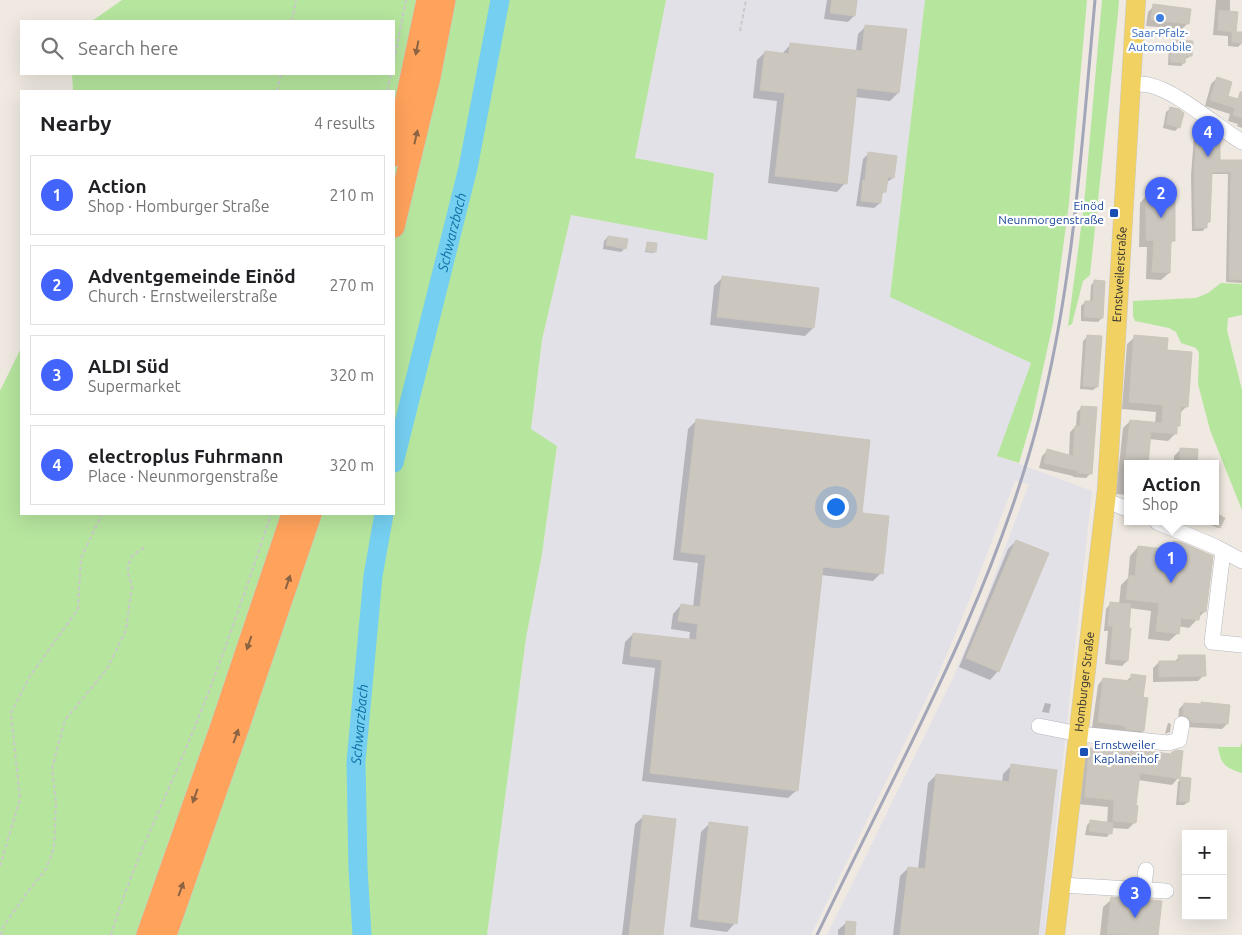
<!DOCTYPE html>
<html lang="en">
<head>
<meta charset="utf-8">
<style>
	body { margin:0; font-family:Ubuntu,sans-serif; background:#f6f6f6; color:#202124 }
	.controls { position:absolute; right:15px; bottom:15px; display:grid; overflow:hidden; border-radius:0px; box-shadow:0 5px 20px #0002 }
	.controls button { width:45px; height:45px; display:grid; place-items:center; padding:0; border:0; border-bottom:1px solid #e0e0e0; background:#fff; color:#202124; font:25px sans-serif }
	.you { position:absolute; left:835px; top:506px; width:18px; height:18px; margin:-12px; border:4px solid #fff; border-radius:50%; background:#1a73e8; box-shadow:0 0 0 8px #1a73e833 }
	.badge { display:grid; place-items:center; width:32px; height:32px; border-radius:50%; background:#4264fb; color:#fff; font-size:16px; font-weight:700 }
	.pin { position:absolute; translate:-50% -41px; filter:drop-shadow(0 1px 2px #0008) }
	.pin::after { content:''; position:absolute; top:26px; width:18px; height:15px; background:inherit; clip-path:polygon(0 0,100% 0,50% 100%) }
	.popup { position:absolute; left:1124px; top:460px; width:95px; height:65px; box-sizing:border-box; display:grid; place-content:center; border-radius:0px; background:#fff; filter:drop-shadow(0 1px 4px #0005); font-size:16px; white-space:nowrap; color:#757577 }
	.popup b { font-size:19px; color:#202124 }
	.popup::after { content:''; position:absolute; left:50%; top:100%; margin-left:-10px; border:10px solid transparent; border-top-color:#fff }
	.list { margin:0; padding:0; list-style:none }
	h2 { display:flex; justify-content:space-between; align-items:center; height:65px; margin:0; padding:0 20px; font-size:21px }
	h2 small { font-size:16px; font-weight:400; color:#757577 }
	.list li { display:grid; grid-template-columns:32px 1fr auto; gap:15px; align-items:center; box-sizing:border-box; height:80px; margin:0 10px 10px; padding:0 10px; border:1px solid #e0e0e0; border-radius:0px }
	.list b { display:block; font-size:19px; white-space:nowrap }
	.list p { margin:0; font-size:16px; white-space:nowrap; color:#757577 }
	.list em { font-size:16px; font-style:normal; color:#757577 }
	.icon { flex:none; width:28px; height:28px; fill:none; stroke:currentColor; stroke-width:2; stroke-linecap:round; stroke-linejoin:round }
	.map { position:relative; flex:none; width:1242px; height:935px; overflow:hidden }
	.search { position:absolute; background:#fff; box-shadow:0 5px 20px #0002; left:20px; top:20px; width:375px; height:55px; display:flex; align-items:center; gap:12px; box-sizing:border-box; padding:0 18px; border-radius:0px; color:#757577; font-size:19px }
	.panel { position:absolute; background:#fff; box-shadow:0 5px 20px #0002; left:20px; top:90px; width:375px; height:425px; border-radius:0px }
	.map>svg:first-child { display:block }
	.industrial { fill:#e3e1e8 }
	.green { fill:#b6e59e }
	.shadow { fill:#0003 }
	.lines { fill:none; stroke-linecap:round; stroke-linejoin:round }
	.river { stroke:#75cff0; stroke-width:19 }
	.building { fill:#cbc7bf; stroke:#cbc5ba }
	.minor-casing { stroke:#b4b7c1; stroke-width:16 }
	.major-casing { stroke:#c9c9c9; stroke-width:20 }
	.highway-casing { stroke:#c9c9c9; stroke-width:22 }
	.path { stroke:#c9c9c9; stroke-width:2; stroke-dasharray:4 2.5; stroke-linecap:butt }
	.minor { stroke:#fff; stroke-width:15 }
	.major { stroke:#f2d163; stroke-width:19 }
	.highway { stroke:#ffa35c; stroke-width:21 }
	.rail { stroke:#a3a6b8; stroke-width:3 }
	.oneway { fill:#8c6343 }
	.shop-dot { fill:#3f7fe0; stroke:#fff; stroke-width:2 }
	.transit-dot { fill:#1a4fb4; stroke:#fff; stroke-width:2 }
	.labels { text-anchor:middle; stroke-width:4.5; stroke-linejoin:round; paint-order:stroke }
	.shop-label { font-size:12px; fill:#366cbe; stroke:#fff }
	.transit-label { font-size:12px; fill:#164399; stroke:#fff; text-anchor:end }
	.street-label { font-size:12px; fill:#2e2e2e; stroke:#fff }
	.water-label { font-size:14px; font-style:italic; fill:#0d6fa3; stroke:#fff }
</style>
</head>
<body>
<div class="map">
<svg width="1242" height="935" viewBox="0 0 1242 935">
	<rect width="100%" height="100%" fill="#efe9e1"/>
	<path class="industrial" d="M666 0H925L890 296 1031 363 998 456 1092 491 1044 935H827L952 680 983 607 1029 484 1015 481 969 601 938 675 811 935H487L526 638 542 554 557 447 531 429 542 340 571 215 707 239 714 173 635 158Z"/>
	<g class="green">
		<path d="M122 0H666L635 158 714 173 707 240 571 215 542 340 531 429 557 446 542 554 526 638 487 935H0V391L21 348V514H394V91H73L72 74H394V21H92Z"/>
		<path d="M925 0H1087L1069 203 1053 323 1032 419 1019 463 997 456 1031 363 890 297Z"/>
		<path d="M1102 0H1119L1118 13 1090 275 1083 281 1072 324 1068 326 1084 205Z"/>
		<path d="M1221 283 1242 284V315L1228 318 1227 330 1242 390V510L1210 430 1198 384 1199 353 1196 348 1181 343 1176 332 1169 328 1135 321 1133 316V301L1196 298 1208 293Z"/>
		<path d="M1242 742V773C1225 768 1221 764 1218 747H1240Z"/>
	</g>
	<g class="shadow">
		<path d="M827 0H856L854 16 848 22 824 19Z"/>
		<path d="M1216 0H1230V13L1235 33 1242 34V43L1238 47 1228 46V36L1213 35Z"/>
		<path d="M1154 6 1188 23 1182 29 1146 26 1148 12Z"/>
		<path d="M866 26 898 93 890 101 855 97 845 183 837 192 768 183 777 101 753 98 757 60 765 52 782 54 791 44 856 51 858 34Z"/>
		<path d="M1172 41 1191 55 1188 58H1184V63L1181 66 1168 65 1169 44Z"/>
		<path d="M1217 78 1226 97 1242 101V99V128L1237 126 1238 124 1228 121 1230 114 1205 106 1211 84Z"/>
		<path d="M1170 109 1179 127 1175 131 1163 128 1166 112Z"/>
		<path d="M1198 133 1219 161H1242V283L1226 282 1228 174H1210L1209 221 1203 231H1192L1191 176 1194 136Z"/>
		<path d="M868 154 893 178 886 183 885 191 880 196V203L874 208 856 206 863 159Z"/>
		<path d="M1147 195 1173 241 1170 244 1169 273 1161 280 1146 279 1147 247H1139L1140 203Z"/>
		<path d="M608 237 625 248 621 252 603 249 604 241Z"/>
		<path d="M647 243 655 251 653 253 645 252Z"/>
		<path d="M723 277 813 328 805 336 710 325 714 286Z"/>
		<path d="M1094 282 1102 318 1098 322 1081 321V306L1085 302H1090L1091 285Z"/>
		<path d="M1087 337 1097 387 1093 390 1080 389 1083 341Z"/>
		<path d="M1135 337 1166 351 1187 406 1179 414 1176 433 1168 441 1149 439 1147 464H1127V495L1116 494 1123 428 1130 421 1155 424 1156 412 1122 409 1127 344Z"/>
		<path d="M1082 407 1091 473 1086 478 1073 477V476L1039 468 1042 456 1047 451 1069 456 1070 432 1076 426 1077 412Z"/>
		<path d="M696 421 860 514 881 573 873 581 821 575 797 790 788 798 642 781 655 668 622 664 625 642 633 634 689 641 690 632 671 629 673 614 681 605 693 607 698 563 673 560 688 429Z"/>
		<path d="M1180 450H1196V464H1174V456Z"/>
		<path d="M1217 515 1219 527 1218 528 1211 525 1213 522H1215Z"/>
		<path d="M1016 541 998 671 990 680 959 667 1008 549Z"/>
		<path d="M1174 543 1205 611 1189 628 1178 626V633L1169 641 1148 639 1151 611 1129 608 1127 661 1122 666 1105 664 1108 631H1104L1106 609 1111 603 1119 604 1121 585 1128 578 1130 556 1138 547 1166 551Z"/>
		<path d="M1179 657 1204 675 1198 681 1153 682V668L1159 662H1174Z"/>
		<path d="M1132 676 1142 698 1143 731 1138 736 1120 731 1092 728 1098 685 1103 679 1126 681Z"/>
		<path d="M1045 703 1051 704 1049 713 1042 712Z"/>
		<path d="M1202 703 1227 724 1222 729 1186 727 1178 720 1179 709 1184 704 1200 705Z"/>
		<path d="M1168 723 1171 724 1170 732 1165 734Z"/>
		<path d="M1122 749 1178 778 1172 785 1138 780 1135 806V822L1128 829 1111 828 1110 833 1107 837 1085 835 1087 825 1090 822 1107 824 1108 807 1078 804 1083 756 1090 750 1118 753Z"/>
		<path d="M1011 766 1037 935H893L900 876 908 868 918 869 928 783 936 775 1002 783 1003 774Z"/>
		<path d="M1182 778 1188 802 1184 805H1176L1178 782Z"/>
		<path d="M644 816 661 935H622L635 824Z"/>
		<path d="M709 824 735 923 727 932 690 927 701 832Z"/>
		<path d="M1112 899 1161 902 1157 935H1100L1103 907Z"/>
		<path d="M847 922 853 935H838V930Z"/>
	</g>
	<g class="lines">
		<g class="river">
			<path id="s1" d="M394 463 468 168 500 0"/>
			<path id="s2" d="M362 935 358 868 356 762 373 576 384 514"/>
		</g>
	</g>
	<g class="building">
		<path d="M832 0H857L855 16 830 13Z"/>
		<path d="M1153 4 1191 9 1189 24 1151 20Z"/>
		<path d="M1219 10 1238 12 1236 32H1242V43L1232 42V32L1218 30Z"/>
		<path d="M865 25 907 29 899 93 857 88 847 184 775 176 785 93 760 90 765 51 789 54 790 43 862 51Z"/>
		<path d="M1172 40 1193 41 1192 56H1186L1185 63 1170 62Z"/>
		<path d="M1217 77 1232 82 1228 96 1238 99 1240 92H1242V118L1233 115 1235 108 1210 100Z"/>
		<path d="M1170 107 1179 109 1184 113 1180 128 1166 124Z"/>
		<path d="M1207 130 1220 142V160H1242V280L1229 279 1231 172H1212L1210 222H1207V228H1195L1194 172 1197 132Z"/>
		<path d="M868 152 897 156 894 178 888 177 886 192H882L881 203 861 201 863 180 865 181Z"/>
		<path d="M1146 194 1175 195V241H1171L1170 273 1152 272 1154 241 1146 240Z"/>
		<path d="M608 236 628 239 626 249 606 245Z"/>
		<path d="M647 242 657 243 656 252 646 251Z"/>
		<path d="M722 276 819 288 814 328 717 317Z"/>
		<path d="M1094 280 1105 281 1103 318 1084 317 1085 301H1093Z"/>
		<path d="M1087 335 1102 336 1098 387 1083 386Z"/>
		<path d="M1134 335 1168 338 1167 350 1192 352 1188 407 1181 406 1180 426H1177V434L1151 432 1148 464H1125L1130 420 1162 423 1163 405 1129 402Z"/>
		<path d="M1081 406 1097 407 1092 474 1078 473V471L1044 463 1047 449 1073 456 1075 426H1080Z"/>
		<path d="M696 419 870 440 862 513 889 516 883 574 823 567 798 791 650 773 662 660 630 656 633 633 696 640 698 624 678 621 681 604 700 607 706 555 681 552Z"/>
		<path d="M1180 448 1198 449 1197 464H1180Z"/>
		<path d="M1217 514 1225 518 1220 528 1212 523 1215 522Z"/>
		<path d="M1016 540 1049 553 999 672 966 658Z"/>
		<path d="M1173 541 1181 542 1213 556 1206 612 1200 611 1199 620 1181 618 1179 634 1156 631 1159 603 1126 599 1129 575 1135 576 1138 546 1173 550Z"/>
		<path d="M1110 602 1131 604 1129 628H1131L1128 661 1110 659 1113 626H1108Z"/>
		<path d="M1178 655H1205L1206 676 1159 677V661H1179Z"/>
		<path d="M1131 674 1146 676 1143 697 1148 698 1144 731 1125 729V726L1098 722 1103 678 1131 681Z"/>
		<path d="M1201 702 1230 705 1228 724 1191 722 1188 717 1183 715 1184 703 1201 704Z"/>
		<path d="M1089 748 1121 752V748L1171 754 1172 752 1177 750 1183 751 1180 779 1140 773 1136 805 1138 806 1136 823 1113 821 1114 800 1085 797Z"/>
		<path d="M1011 764 1057 770 1038 935H900L908 867 925 869 936 774 1009 782Z"/>
		<path d="M1181 777 1191 778 1189 802 1179 801Z"/>
		<path d="M643 815 676 819 663 935H629Z"/>
		<path d="M1090 820 1113 823 1112 834 1089 831Z"/>
		<path d="M709 822 748 827 737 924 698 919Z"/>
		<path d="M1111 897 1162 901 1158 935 1107 934Z"/>
		<path d="M846 921 856 922 855 935H845Z"/>
	</g>
	<g class="lines">
		<g class="minor-casing">
			<g id="minor">
				<path d="M1130 83C1137 84 1143 84 1149 85 1177 91 1216 126 1242 142"/>
				<path d="M1105 500 1127 509"/>
				<path d="M1157 522 1216 547 1242 561"/>
				<path d="M1223 551 1212 642 1242 645"/>
				<path d="M1039 726 1079 734 1168 743 1179 740 1182 724"/>
				<path d="M1061 885 1166 891"/>
				<path d="M1143 890 1146 870"/>
			</g>
		</g>
		<g class="major-casing">
			<g id="major">
				<path id="s3" d="M1055 935 1107 489 1136 0"/>
			</g>
		</g>
		<g class="highway-casing">
			<g id="highway">
				<path d="M394 156 427 0"/>
				<path d="M394 227 430 77 445 0"/>
				<path d="M147 935 221 726 292 514"/>
				<path d="M166 935 238 729 311 514"/>
			</g>
		</g>
		<g class="path">
			<path d="M292 21 296 0"/>
			<path d="M740 31 746 0"/>
			<path d="M394 61 406 0"/>
			<path d="M277 91 281 74"/>
			<path d="M387 91 391 74"/>
			<path d="M0 866 20 799 11 713 30 676 78 609 81 558 102 514"/>
			<path d="M1 935 3 927 26 894 46 869 54 848 56 803 52 768 65 720 107 669 126 630 132 586 128 573V565L133 555 146 546"/>
			<path d="M111 935C134 858 171 788 200 714 226 648 249 581 271 514"/>
		</g>
		<use href="#minor" class="minor"/>
		<use href="#major" class="major"/>
		<use href="#highway" class="highway"/>
		<path class="rail" d="M817 935C897 767 991 603 1038 422 1074 284 1082 141 1095 0"/>
	</g>
	<defs><path id="oneway-solid" d="M-6-.8H1V-3.2L6.5 0L1 3.2V.8H-6Z" transform="scale(1.25)"/></defs>
	<g class="oneway">
		<use href="#oneway-solid" transform="translate(417 48) rotate(101)"/>
		<use href="#oneway-solid" transform="translate(416 137) rotate(-77)"/>
		<use href="#oneway-solid" transform="translate(288 582) rotate(-71)"/>
		<use href="#oneway-solid" transform="translate(249 643) rotate(109)"/>
		<use href="#oneway-solid" transform="translate(236 736) rotate(-70)"/>
		<use href="#oneway-solid" transform="translate(195 796) rotate(110)"/>
		<use href="#oneway-solid" transform="translate(181 889) rotate(-70)"/>
	</g>
	<circle class="shop-dot" cx="1160" cy="18" r="5"/>
	<g class="transit-dot">
		<rect x="1109" y="208" width="10" height="10" rx="2.5"/>
		<rect x="1079" y="747" width="10" height="10" rx="2.5"/>
	</g>
	<g class="labels">
		<g class="shop-label">
			<text x="1160" y="37">Saar-Pfalz-<tspan x="1160" dy="14">Automobile</tspan></text>
		</g>
		<g class="transit-label">
			<text x="1104" y="210">Einöd<tspan x="1104" dy="14">Neunmorgenstraße</tspan></text>
			<text x="1094" y="749" text-anchor="start">Ernstweiler<tspan x="1094" dy="14">Kaplaneihof</tspan></text>
		</g>
		<g class="street-label">
			<text dy="4" stroke="none"><textPath href="#s3" startOffset="664">Ernstweilerstraße</textPath></text>
			<text dy="4" stroke="none"><textPath href="#s3" startOffset="255">Homburger Straße</textPath></text>
		</g>
		<g class="water-label">
			<text dy="5" stroke="none"><textPath href="#s1" startOffset="238">Schwarzbach</textPath></text>
			<text dy="5" stroke="none"><textPath href="#s2" startOffset="211">Schwarzbach</textPath></text>
		</g>
	</g>
</svg>
<div class="controls">
<button>+</button>
<button>−</button>
</div>
<div class="you"></div>
<div class="pin badge" style="left:1171px;top:583px">1</div>
<div class="popup"><b>Action</b>Shop</div>
<div class="pin badge" style="left:1161px;top:218px">2</div>
<div class="pin badge" style="left:1135px;top:918px">3</div>
<div class="pin badge" style="left:1208px;top:157px">4</div>
<div class="search"><svg class="icon" aria-label="search" viewBox="0 0 24 24"><circle cx="10" cy="10" r="6"/><path d="M15 15l6 6"/></svg>Search here</div>
<section class="panel">
<h2>Nearby<small>4 results</small></h2>
<ul class="list">
<li><span class="badge">1</span><div><b>Action</b><p>Shop · Homburger Straße</p></div><em>210 m</em></li>
<li><span class="badge">2</span><div><b>Adventgemeinde Einöd</b><p>Church · Ernstweilerstraße</p></div><em>270 m</em></li>
<li><span class="badge">3</span><div><b>ALDI Süd</b><p>Supermarket</p></div><em>320 m</em></li>
<li><span class="badge">4</span><div><b>electroplus Fuhrmann</b><p>Place · Neunmorgenstraße</p></div><em>320 m</em></li>
</ul>
</section>
</div>
</body>
</html>
